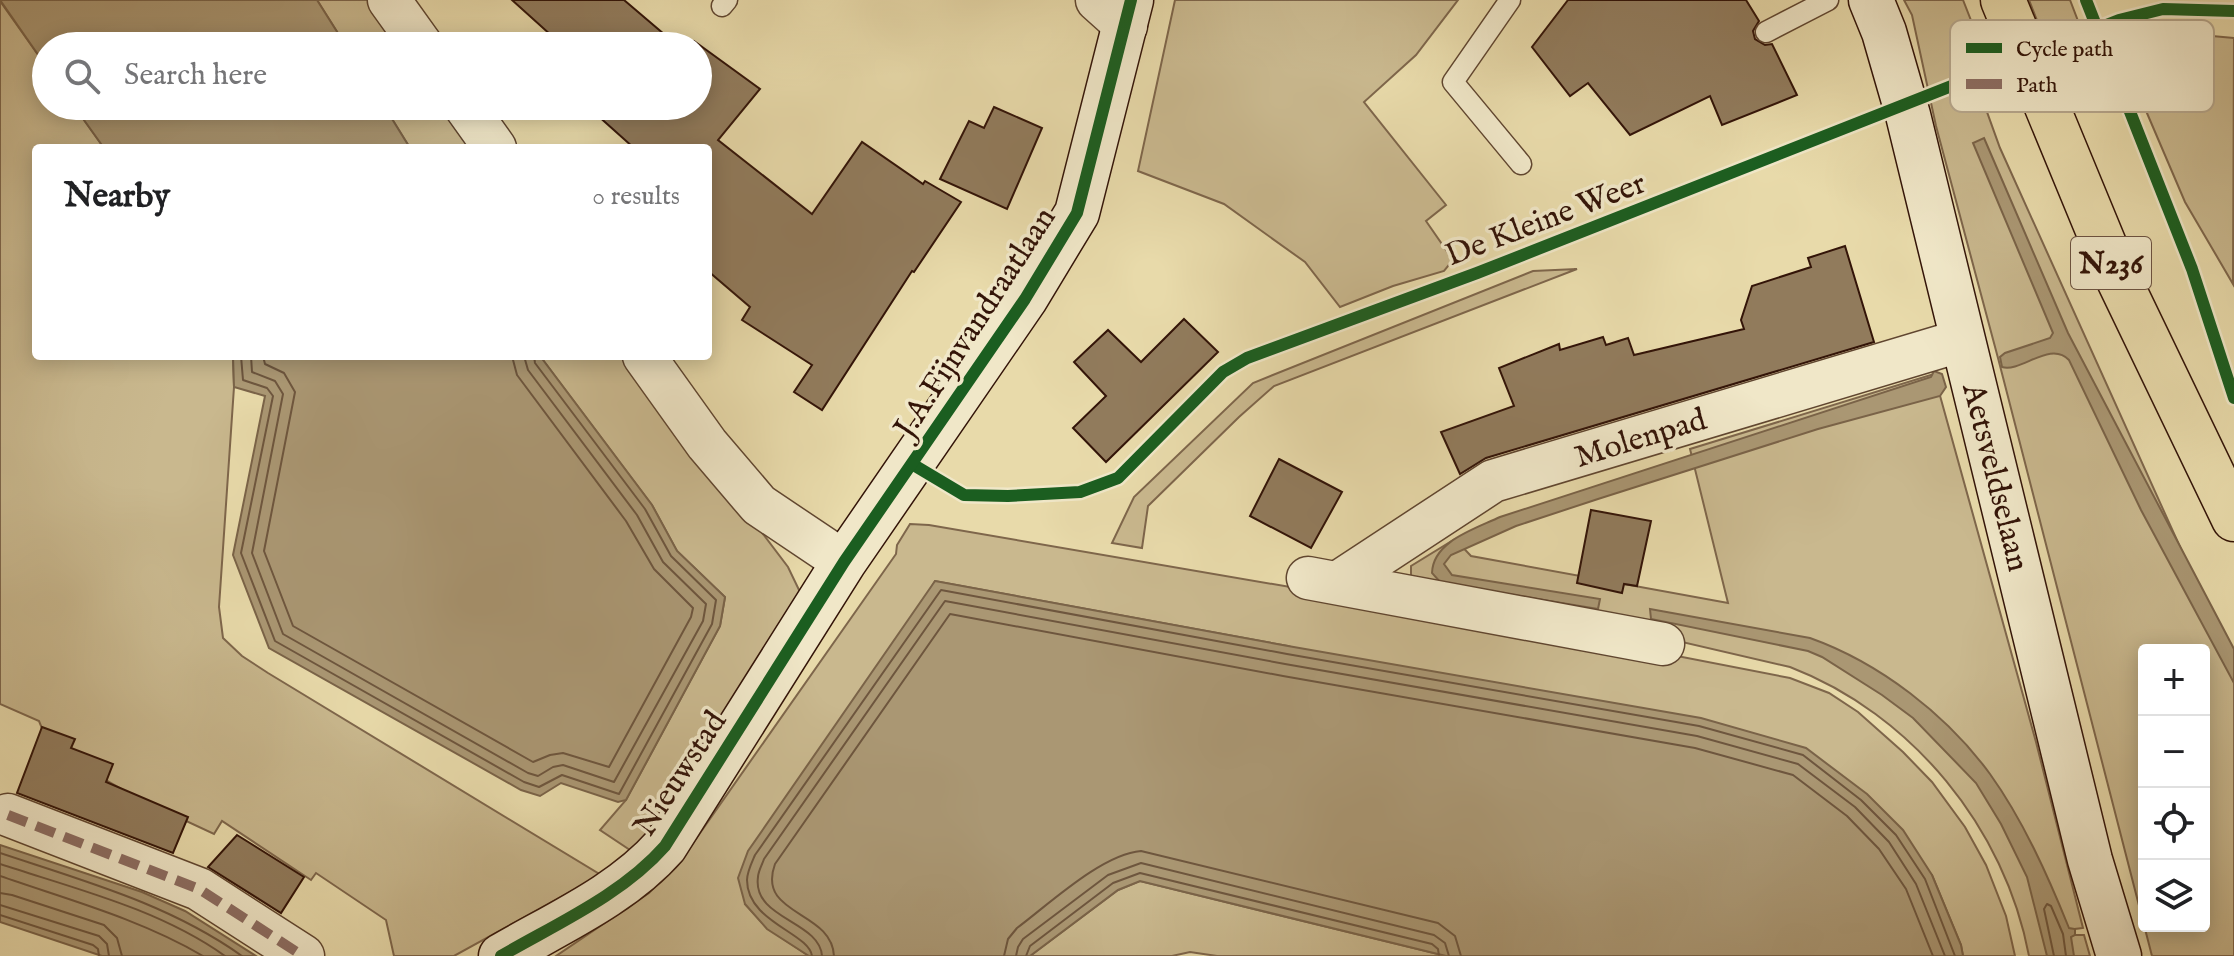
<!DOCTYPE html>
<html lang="en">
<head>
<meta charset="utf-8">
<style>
	body { margin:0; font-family:"IM FELL English",serif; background:#f6f6f6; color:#202124 }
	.controls { position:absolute; right:24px; bottom:24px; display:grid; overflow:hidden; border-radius:8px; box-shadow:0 4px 20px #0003 }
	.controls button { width:72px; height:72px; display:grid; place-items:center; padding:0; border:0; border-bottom:2px solid #e0e0e0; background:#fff; color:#202124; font:40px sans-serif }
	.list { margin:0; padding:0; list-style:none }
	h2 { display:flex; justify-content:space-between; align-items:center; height:104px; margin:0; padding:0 32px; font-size:34px }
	h2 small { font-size:26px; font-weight:400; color:#757577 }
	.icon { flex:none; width:44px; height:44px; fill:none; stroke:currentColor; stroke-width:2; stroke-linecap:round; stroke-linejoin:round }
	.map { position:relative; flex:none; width:2234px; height:956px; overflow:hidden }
	.search { position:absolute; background:#fff; box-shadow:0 4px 20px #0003; left:32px; top:32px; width:680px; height:88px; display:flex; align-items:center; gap:20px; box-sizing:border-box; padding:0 28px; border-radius:44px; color:#757577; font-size:30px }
	.panel { position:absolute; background:#fff; box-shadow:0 4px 20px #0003; left:32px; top:144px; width:680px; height:216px; border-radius:8px }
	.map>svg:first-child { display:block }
	.green { fill:#c9b88e; stroke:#7e664b; stroke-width:2; fill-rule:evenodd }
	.water { fill:#aa9773; stroke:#7a6348; stroke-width:2 }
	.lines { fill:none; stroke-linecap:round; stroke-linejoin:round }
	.shore { stroke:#6e563e; stroke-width:2 }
	.building { fill:#917b5c; stroke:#331408; stroke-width:2 }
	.lane-casing { stroke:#604630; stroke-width:23 }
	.street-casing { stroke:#604630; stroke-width:45 }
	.secondary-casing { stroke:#331408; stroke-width:47 }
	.primary-casing { stroke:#331408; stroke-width:47 }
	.lane { stroke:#f0e7c8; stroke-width:20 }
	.street { stroke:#f0e7c8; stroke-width:42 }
	.secondary { stroke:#f0e7c8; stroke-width:44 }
	.primary { stroke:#e8daaa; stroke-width:44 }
	.quiet { stroke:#8d6e63; stroke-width:10; stroke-dasharray:20 10; stroke-linecap:butt }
	.cycleway-casing { stroke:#f0e7c8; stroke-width:17 }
	.cycleway { stroke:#1b5e20; stroke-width:12 }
	.labels { text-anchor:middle; stroke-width:7; stroke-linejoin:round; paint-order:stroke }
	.shield { fill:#f0e7c8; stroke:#6c5342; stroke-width:2 }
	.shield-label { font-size:30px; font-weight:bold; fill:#331408 }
	.street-label { font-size:32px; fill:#331408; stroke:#f0e7c8 }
	.key { fill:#f0e7c8; stroke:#b7a88e; stroke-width:2 }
	.key-label { font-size:22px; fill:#331408 }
</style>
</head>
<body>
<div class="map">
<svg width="2234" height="956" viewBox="0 0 2234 956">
	<rect width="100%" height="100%" fill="#e8daaa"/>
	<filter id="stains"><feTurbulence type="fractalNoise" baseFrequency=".0025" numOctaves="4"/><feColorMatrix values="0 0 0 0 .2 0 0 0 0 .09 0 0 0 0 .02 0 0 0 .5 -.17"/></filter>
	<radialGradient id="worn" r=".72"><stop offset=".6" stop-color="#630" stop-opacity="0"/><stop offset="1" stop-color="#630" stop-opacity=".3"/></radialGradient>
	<g class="green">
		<path d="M317 0H376L409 46H346Z"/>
		<path d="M1175 0H1458L1416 55 1364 102 1446 205 1426 221 1453 260 1444 271 1393 286 1340 307 1305 262 1224 204 1138 171Z"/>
		<path d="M1904 0H1963L1999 92 1982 98 2000 148 2213 620 2234 651V956H2152L1998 358 1936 126 1912 15ZM2144 650H2204V926H2144Z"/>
		<path d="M2029 0H2070L2091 55 2077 62 2081 74 2053 82 2042 33Z"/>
		<path d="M0 1 46 66V106H74L104 148H36V356H233L234 387 219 607 223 638 242 656 268 673 601 875 454 956H394L386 920 316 873 311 880 222 821 214 834 139 799 50 748 39 721 0 704Z"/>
		<path d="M2212 36 2234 38 2233 284 2185 202 2120 50 2158 38Z"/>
		<path d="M384 106H451L481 148H410Z"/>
		<path d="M1577 269 1274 386 1239 417 1148 506 1142 548 1112 543 1134 497 1253 383 1533 271Z"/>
		<path d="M540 356H628L788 567 800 592 648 838 633 852 600 830 626 800 720 626 725 597 677 551 652 505Z"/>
		<path d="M1934 374 2036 742 2083 928 2075 929V935H2084L2090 956H2029C2005 828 1912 714 1790 667L1411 579V566L1455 539 1471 556 1728 603 1690 449Z"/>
		<path d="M910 524 929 525 1569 635 1790 678 1829 693 1858 712 1903 752 1932 782 1965 827 1986 865 2006 916 2015 956H1963L1961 945 1932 875 1288 646 935 581 745 904 767 928 809 956H556L649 893 681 860 896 554 897 545Z"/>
		<path d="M1140 881 1446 956H1217L1190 952 1172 956H1030L1118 890Z"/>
	</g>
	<g class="water">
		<path d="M0 0H317L346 46H46V66Z"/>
		<path d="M74 106H384L410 148H104Z"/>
		<path d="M1984 138 2068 333 2234 649V683L2141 510 2069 360C2050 340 2021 373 2002 367L2000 357 2005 353 2050 338 2053 333 1973 143Z"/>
		<path d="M233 356H540L652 505 677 551 725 597 720 626 626 800 618 802 561 783 540 796 521 790 269 648 233 555 265 396 234 387Z"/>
		<path d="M1934 371 1942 374 1946 387 1940 396 1818 429 1598 499 1516 526 1451 555 1444 564 1452 575 1600 599 1598 609 1441 583 1432 573C1433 541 1475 529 1500 517L1931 377Z"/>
		<path d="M935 581 1288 646 1701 718 1806 748 1867 794 1903 830 1932 875 1961 945 1963 956H1446L1140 881 1118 890 1030 956H809L767 929 745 904 738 878 748 851Z"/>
		<path d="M1650 609 1810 638C1880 663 1947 715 1990 774 2023 820 2048 876 2069 928L2075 929V935L2071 937 2074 956H2047L2027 877 2001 824 1976 783 1913 718 1882 695 1822 657 1808 651 1651 619Z"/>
		<path d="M0 845 142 892 185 911 256 956H102L0 922Z"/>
	</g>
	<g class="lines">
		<g class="shore">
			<path d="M241 356 243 380 267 388 273 396 241 553 275 641 524 782 539 787 562 775 619 794 712 624 716 600 671 556 645 509 535 363 534 356"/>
			<path d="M251 356 252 372 275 381 283 394 252 553 283 634 528 773 538 776 553 767 563 765 614 782 703 621 706 604 663 562 637 515 528 370 524 356"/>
			<path d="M263 356 265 364 284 373 295 392 264 551 293 626 533 762 550 755 563 753 609 767 691 617 693 608 654 569 626 521 517 375 512 356"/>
			<path d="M0 853C84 881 169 904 242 956"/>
			<path d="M0 864C76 889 159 909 225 956"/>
			<path d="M0 876C69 900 140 919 203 956"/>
			<path d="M0 893 12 895 104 925 117 938 122 956"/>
			<path d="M0 905 99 936 107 944 109 956"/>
			<path d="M0 915 93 945 98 949 99 956"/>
			<path d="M812 956C809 933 747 922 747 880 747 872 752 862 755 855L941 590 1287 654 1699 726 1803 755 1861 800 1896 835 1925 879 1955 956"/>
			<path d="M822 956C820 921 752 919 758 877 758 872 762 865 764 859L945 601 1285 664 1697 736 1798 764 1855 807 1889 842 1916 884 1945 956"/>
			<path d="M834 956C832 910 756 916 775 864L950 614 1283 676 1695 748 1793 775 1847 816 1879 849 1906 889 1933 956"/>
			<path d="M1004 956 1008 939 1017 928C1048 905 1102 854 1141 851L1438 923 1455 936 1461 956"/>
			<path d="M1016 956 1018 947 1023 939 1108 875 1141 863 1434 935 1445 943 1449 956"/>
			<path d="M1026 956 1030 946 1113 883 1140 873 1432 944 1438 949 1439 956"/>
			<path d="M2054 956 2044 909 2047 904 2051 906 2063 934 2066 956"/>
		</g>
	</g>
	<g class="building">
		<path d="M512 0H624L678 46H542L552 36Z"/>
		<path d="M1568 0H1746L1759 21 1753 31 1755 39 1765 45 1772 44 1797 95 1722 125 1710 96 1630 135 1588 83 1570 96 1532 47Z"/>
		<path d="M694 41 760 89 718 140 812 214 862 142 923 184 925 181 961 202 914 272 912 271 822 410 794 392 812 365 742 320 750 307 708 271V148H634L587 106H698V46H690Z"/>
		<path d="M994 107 1042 128 1007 209 940 179 969 121 984 128Z"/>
		<path d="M1845 246 1874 342 1486 458 1460 474 1441 432 1514 406 1499 368 1559 344 1560 350 1603 337 1606 345 1628 338 1634 355 1744 329 1741 320 1752 286 1811 267 1808 258Z"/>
		<path d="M1184 319 1218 352 1106 462 1073 428 1106 396 1074 362 1108 330 1141 362Z"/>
		<path d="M1279 459 1342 492 1311 548 1250 516Z"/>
		<path d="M1591 510 1651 521 1637 586 1624 584 1622 593 1577 583Z"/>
		<path d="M42 727 75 739 71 748 113 764 106 782 188 817 173 853 17 793Z"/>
		<path d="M237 835 304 877 281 913 208 867Z"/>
	</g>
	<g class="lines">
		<g class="lane-casing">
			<g id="lane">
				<path d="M1510 0 1453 82 1521 164"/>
				<path d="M722 6 727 0"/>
				<path d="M1766 32 1828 0"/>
			</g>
		</g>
		<g class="street-casing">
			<g id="street">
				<path d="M389 0 422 46"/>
				<path d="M1097 0 1126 26"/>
				<path d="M465 106 495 148"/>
				<path d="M644 356 707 444 759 505 844 562"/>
				<path d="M1308 578 1663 644"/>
				<path d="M1339 582 1493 481 1963 340"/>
				<path d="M8 815 199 889 303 956"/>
			</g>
		</g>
		<g class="secondary-casing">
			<g id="secondary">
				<path d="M1871 0 1884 32 1908 115 2090 860 2119 956"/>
				<path d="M501 956C556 924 622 895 665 846L844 562 1025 299 1077 213 1131 0"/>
			</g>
		</g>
		<g class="primary-casing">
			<path id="primary" d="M2003 0 2117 276 2234 519"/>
		</g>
		<use href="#lane" class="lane"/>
		<use href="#street" class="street"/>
		<use href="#secondary" class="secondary"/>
		<use href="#primary" class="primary"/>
		<path class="quiet" d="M8 815 199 889 303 956"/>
		<g class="cycleway-casing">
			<g id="cycleway">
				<path d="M2086 0 2192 269 2234 398"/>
				<path d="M912 464 964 495 1008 496 1080 492 1118 478 1223 372 1247 358 1477 273 2119 20 2163 9 2234 11"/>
				<path d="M501 956C556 924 622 895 665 846L844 562 1025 299 1077 213 1131 0"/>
			</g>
		</g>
		<use href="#cycleway" class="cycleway"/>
	</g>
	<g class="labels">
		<rect class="shield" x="2071" y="237" width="80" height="52" rx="6"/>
		<g class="shield-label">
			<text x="2111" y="273">N236</text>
		</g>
		<g class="street-label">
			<text transform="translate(1545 218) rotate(-21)" y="11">De Kleine Weer</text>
			<text transform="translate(974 322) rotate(-57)" y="11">J.A.Fijnvandraatlaan</text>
			<text transform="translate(1640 437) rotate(-17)" y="11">Molenpad</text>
			<text transform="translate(1997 477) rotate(76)" y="11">Aetsveldselaan</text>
			<text transform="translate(679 773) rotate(-57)" y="11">Nieuwstad</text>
		</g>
	</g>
	<rect x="1950" y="20" width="264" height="92" rx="12" class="key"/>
	<rect x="1966" y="43" width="36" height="10" fill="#1b5e20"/>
	<rect x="1966" y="79" width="36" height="10" fill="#8d6e63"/>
	<g class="key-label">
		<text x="2016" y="56">Cycle path</text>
		<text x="2016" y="92">Path</text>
	</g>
	<rect width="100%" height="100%" filter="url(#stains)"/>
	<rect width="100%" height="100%" fill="url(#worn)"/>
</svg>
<div class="controls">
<button>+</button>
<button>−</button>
<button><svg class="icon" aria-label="locate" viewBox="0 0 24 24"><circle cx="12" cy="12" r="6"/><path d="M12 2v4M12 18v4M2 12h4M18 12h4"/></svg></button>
<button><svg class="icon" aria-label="layers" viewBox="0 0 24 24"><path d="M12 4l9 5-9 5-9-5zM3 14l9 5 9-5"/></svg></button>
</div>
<div class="search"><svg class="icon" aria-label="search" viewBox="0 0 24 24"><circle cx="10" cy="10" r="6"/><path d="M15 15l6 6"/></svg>Search here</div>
<section class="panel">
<h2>Nearby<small>0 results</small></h2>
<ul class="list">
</ul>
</section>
</div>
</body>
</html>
